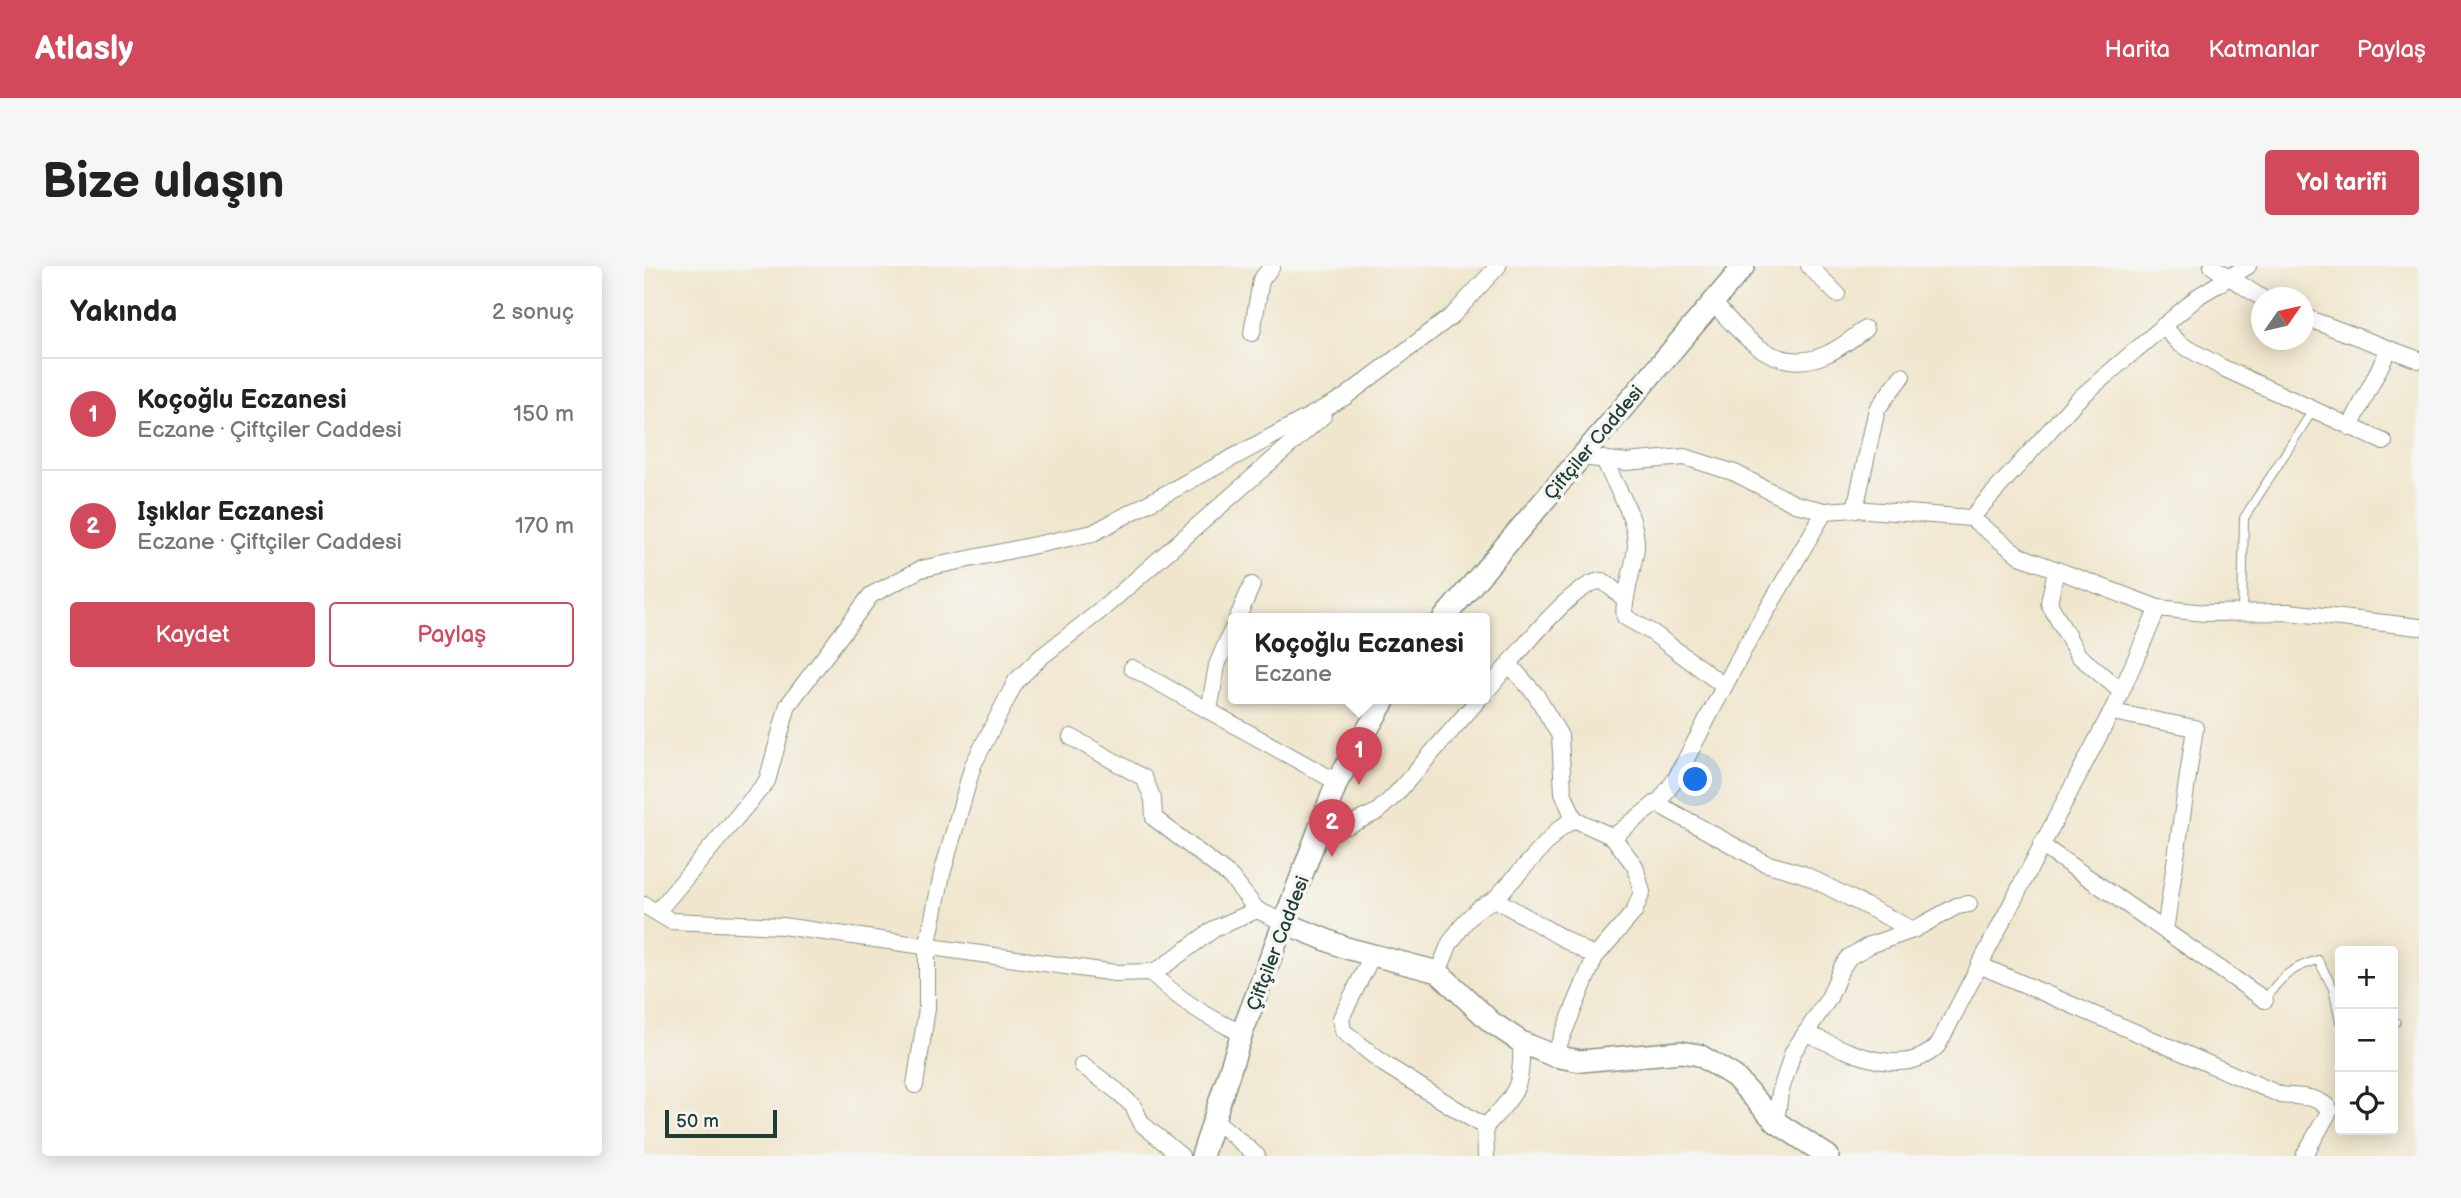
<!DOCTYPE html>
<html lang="tr">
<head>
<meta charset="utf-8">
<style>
	body { margin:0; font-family:"Balsamiq Sans",sans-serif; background:#f6f6f6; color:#222 }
	.controls { position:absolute; right:21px; bottom:21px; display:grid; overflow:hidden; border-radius:7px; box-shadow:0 4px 18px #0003 }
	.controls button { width:63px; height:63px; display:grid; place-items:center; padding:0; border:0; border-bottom:2px solid #e0e0e0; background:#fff; color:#222; font:35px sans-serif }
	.compass { position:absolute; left:1607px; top:21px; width:63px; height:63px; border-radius:50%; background:#fff; box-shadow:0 4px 18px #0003; rotate:56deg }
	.scale { position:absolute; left:21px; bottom:18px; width:112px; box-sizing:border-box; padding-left:7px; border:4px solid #1f3d34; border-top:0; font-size:19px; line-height:24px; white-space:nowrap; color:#1f3d34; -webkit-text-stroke:5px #f6f6f2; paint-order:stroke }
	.you { position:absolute; left:1052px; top:514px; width:24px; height:24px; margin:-18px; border:5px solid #fff; border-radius:50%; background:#1a73e8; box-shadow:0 0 0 10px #1a73e833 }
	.badge { display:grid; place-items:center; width:46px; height:46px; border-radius:50%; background:#d1495b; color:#fff; font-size:23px; font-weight:700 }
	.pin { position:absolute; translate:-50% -58px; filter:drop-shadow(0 2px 4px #0008) }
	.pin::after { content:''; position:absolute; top:37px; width:24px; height:21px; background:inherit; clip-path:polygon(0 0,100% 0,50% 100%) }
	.popup { position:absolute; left:584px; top:347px; width:262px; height:91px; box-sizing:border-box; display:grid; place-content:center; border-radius:7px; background:#fff; filter:drop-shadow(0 2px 5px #0005); font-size:23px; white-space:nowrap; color:#767676 }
	.popup b { font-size:26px; color:#222 }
	.popup::after { content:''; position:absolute; left:50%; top:100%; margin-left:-14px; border:14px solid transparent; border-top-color:#fff }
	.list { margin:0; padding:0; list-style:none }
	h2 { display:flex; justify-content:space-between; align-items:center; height:91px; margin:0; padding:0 28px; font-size:30px }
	h2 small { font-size:23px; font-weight:400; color:#767676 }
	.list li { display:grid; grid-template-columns:46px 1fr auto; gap:21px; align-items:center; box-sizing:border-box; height:112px; padding:0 28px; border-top:2px solid #e0e0e0 }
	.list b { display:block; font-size:26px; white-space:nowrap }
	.list p { margin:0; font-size:23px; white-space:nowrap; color:#767676 }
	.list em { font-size:23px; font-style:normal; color:#767676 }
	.actions { display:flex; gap:14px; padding:21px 28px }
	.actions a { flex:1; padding:16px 0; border:2px solid #d1495b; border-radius:7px; text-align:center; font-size:24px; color:#d1495b }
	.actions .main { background:#d1495b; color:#fff }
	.icon { flex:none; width:38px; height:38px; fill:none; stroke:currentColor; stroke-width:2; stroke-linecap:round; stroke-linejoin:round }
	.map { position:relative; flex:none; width:1775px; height:890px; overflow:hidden; border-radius:7px }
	header { display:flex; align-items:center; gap:42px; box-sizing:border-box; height:98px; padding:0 35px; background:#d1495b; color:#fff }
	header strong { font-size:33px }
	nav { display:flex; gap:38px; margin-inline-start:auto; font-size:24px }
	.intro { display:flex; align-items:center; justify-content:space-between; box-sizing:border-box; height:168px; padding:0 42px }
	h1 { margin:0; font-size:49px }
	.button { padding:18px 32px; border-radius:7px; background:#d1495b; color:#fff; font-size:24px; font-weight:700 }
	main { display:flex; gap:42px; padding:0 42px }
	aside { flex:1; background:#fff; border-radius:7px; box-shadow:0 4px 18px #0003 }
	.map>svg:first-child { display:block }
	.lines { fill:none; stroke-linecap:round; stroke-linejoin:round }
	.service-casing { stroke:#889280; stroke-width:10 }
	.minor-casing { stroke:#889280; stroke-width:18 }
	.tertiary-casing { stroke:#889280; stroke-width:24 }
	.service { stroke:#fff; stroke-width:8 }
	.minor { stroke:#fff; stroke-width:16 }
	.tertiary { stroke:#fff; stroke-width:21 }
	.labels { text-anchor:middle; stroke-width:7; stroke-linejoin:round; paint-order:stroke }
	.street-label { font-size:19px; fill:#1f3d34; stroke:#f6f6f2 }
</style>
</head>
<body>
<header>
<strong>Atlasly</strong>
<nav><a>Harita</a><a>Katmanlar</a><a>Paylaş</a></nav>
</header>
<div class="intro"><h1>Bize ulaşın</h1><a class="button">Yol tarifi</a></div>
<main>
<aside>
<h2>Yakında<small>2 sonuç</small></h2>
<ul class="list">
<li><span class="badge">1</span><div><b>Koçoğlu Eczanesi</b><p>Eczane · Çiftçiler Caddesi</p></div><em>150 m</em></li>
<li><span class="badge">2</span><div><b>Işıklar Eczanesi</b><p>Eczane · Çiftçiler Caddesi</p></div><em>170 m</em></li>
</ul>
<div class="actions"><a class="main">Kaydet</a><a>Paylaş</a></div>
</aside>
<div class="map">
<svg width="1775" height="890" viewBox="0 0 1775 890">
	<rect width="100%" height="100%" fill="#f6f6f2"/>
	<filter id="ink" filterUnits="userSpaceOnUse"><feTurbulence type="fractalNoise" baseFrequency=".0143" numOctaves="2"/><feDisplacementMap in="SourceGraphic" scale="14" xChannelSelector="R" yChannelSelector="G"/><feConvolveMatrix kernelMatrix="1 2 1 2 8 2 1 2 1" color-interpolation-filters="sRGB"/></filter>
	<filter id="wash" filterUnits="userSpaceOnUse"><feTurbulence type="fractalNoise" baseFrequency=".00686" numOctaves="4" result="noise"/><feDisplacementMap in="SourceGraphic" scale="28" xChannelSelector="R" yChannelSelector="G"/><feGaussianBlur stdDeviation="1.57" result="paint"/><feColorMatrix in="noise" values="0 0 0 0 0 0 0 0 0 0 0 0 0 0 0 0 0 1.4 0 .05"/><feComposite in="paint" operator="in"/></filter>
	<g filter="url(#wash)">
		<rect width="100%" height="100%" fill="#f0e6cd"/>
	</g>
	<g filter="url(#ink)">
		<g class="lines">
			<g class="service-casing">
				<g id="service">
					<path d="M1598 348 1600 252 1669 144"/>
					<path d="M1621 734C1635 712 1648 701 1674 694L1689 722 1696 756"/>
					<path d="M1749 755 1752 756"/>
				</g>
			</g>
			<g class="minor-casing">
				<g id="minor">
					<path d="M1165 0 1193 28"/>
					<path d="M1568 0 1618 32"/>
					<path d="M1069 36C1099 71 1134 112 1185 87 1198 81 1210 71 1221 63"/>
					<path d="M1660 51 1775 94"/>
					<path d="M1519 60 1536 78 1577 101 1740 176"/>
					<path d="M608 67 617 14 628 0"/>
					<path d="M1706 161 1745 83"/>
					<path d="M936 191 982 196 1041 191 1091 207 1151 238 1181 245 1211 243 1327 252 1376 290 1514 342 1561 347 1645 346 1775 361"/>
					<path d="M960 193C972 224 992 247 992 280 991 298 977 340 981 351L1009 367 1080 420"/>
					<path d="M1211 243 1233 143 1258 110"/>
					<path d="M1327 252 1432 135 1556 29 1604 0"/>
					<path d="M1412 304 1405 337 1434 389 1477 425"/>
					<path d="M593 353 608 319"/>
					<path d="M866 399 892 429 916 470 919 526 930 553"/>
					<path d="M488 402 693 516"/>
					<path d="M841 427C861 404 930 312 959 315L981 333"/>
					<path d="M714 433 734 446"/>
					<path d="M565 445 573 399 589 362"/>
					<path d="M1468 446 1551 462 1521 665"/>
					<path d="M427 471 500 512 509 533 510 552 587 611 613 644"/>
					<path d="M1012 537 1121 597 1159 608 1269 664"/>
					<path d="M676 562 703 560 733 546 751 529 835 433"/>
					<path d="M1397 579 1621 734"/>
					<path d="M851 633 951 691"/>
					<path d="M0 639 27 655 138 660 471 707 507 706 517 702 570 663 613 644 641 657"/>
					<path d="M13 646 123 515 144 439 227 329 277 303 449 267 701 131 809 49 854 0"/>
					<path d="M728 690 697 752 699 765 740 798 841 861 842 890"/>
					<path d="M1335 699 1637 829C1654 831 1675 829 1686 844L1660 890"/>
					<path d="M507 706C535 734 562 751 598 767"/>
					<path d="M794 706 806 677 821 656 835 642 851 633 915 563 930 553 969 571 1017 533 1031 514 1099 385 1181 245"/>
					<path d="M1162 767C1201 784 1259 816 1294 779L1474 433 1514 342"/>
					<path d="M910 790 951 691 990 646 998 626 991 600 969 571"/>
					<path d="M438 799 473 825 489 840 498 858 537 890"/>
					<path d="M271 819 283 743V682L298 608 329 499 372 415 397 391 456 345 679 150"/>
					<path d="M571 854 613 890"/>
					<path d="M1132 856 1136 827 1149 786 1185 732 1197 703 1205 691 1226 679 1269 664 1313 640 1325 638"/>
					<path d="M841 861C871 828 879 823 877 776"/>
				</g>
			</g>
			<g class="tertiary-casing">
				<g id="tertiary">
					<path d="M799 353 1100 0"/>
					<path d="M641 657 702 682 794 706 847 756 877 776 910 790 937 795 1037 786 1055 789 1090 810 1132 856 1184 890"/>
					<path d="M558 890 598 767 693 516 741 433"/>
				</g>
			</g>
			<use href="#service" class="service"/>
			<use href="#minor" class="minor"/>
			<use href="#tertiary" class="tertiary"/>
		</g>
	</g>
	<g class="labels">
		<g class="street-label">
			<text transform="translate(949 176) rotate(-50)" y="7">Çiftçiler Caddesi</text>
			<text transform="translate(633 677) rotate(-69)" y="7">Çiftçiler Caddesi</text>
		</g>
	</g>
</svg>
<div class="controls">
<button>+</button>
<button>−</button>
<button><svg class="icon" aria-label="locate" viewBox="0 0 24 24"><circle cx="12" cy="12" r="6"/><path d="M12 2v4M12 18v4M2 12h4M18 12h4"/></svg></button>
</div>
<svg class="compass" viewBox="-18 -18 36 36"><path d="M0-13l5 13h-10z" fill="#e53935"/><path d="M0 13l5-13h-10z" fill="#767676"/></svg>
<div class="scale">50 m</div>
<div class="you"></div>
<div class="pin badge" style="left:715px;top:519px">1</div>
<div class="popup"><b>Koçoğlu Eczanesi</b>Eczane</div>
<div class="pin badge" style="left:688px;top:591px">2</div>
</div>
</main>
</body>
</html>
